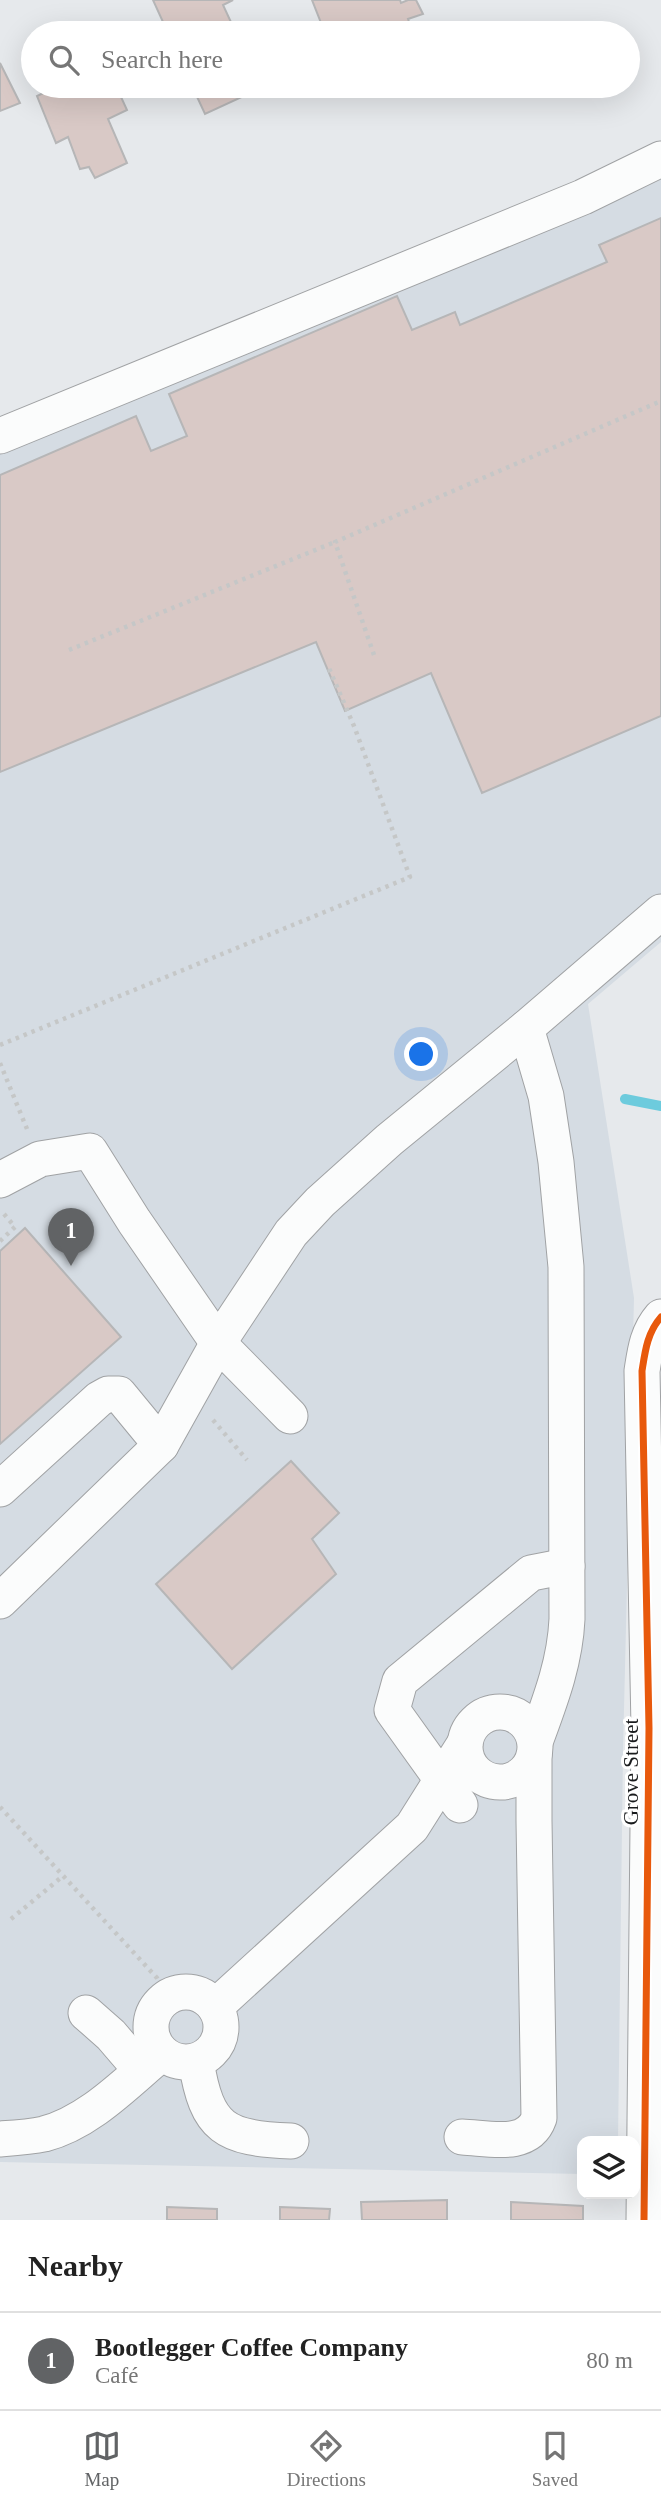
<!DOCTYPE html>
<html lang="en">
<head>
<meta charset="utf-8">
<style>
	body { margin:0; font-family:"Times New Roman",serif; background:#f6f6f6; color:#222 }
	.controls { position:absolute; right:21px; bottom:21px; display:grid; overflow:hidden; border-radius:14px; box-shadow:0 7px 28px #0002 }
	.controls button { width:63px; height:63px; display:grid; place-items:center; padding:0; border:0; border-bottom:2px solid #e0e0e0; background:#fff; color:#222; font:35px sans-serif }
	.you { position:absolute; left:422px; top:1055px; width:24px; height:24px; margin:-18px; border:5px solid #fff; border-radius:50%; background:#1a73e8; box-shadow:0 0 0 10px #1a73e833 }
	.badge { display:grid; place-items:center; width:46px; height:46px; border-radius:50%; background:#616365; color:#fff; font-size:23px; font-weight:700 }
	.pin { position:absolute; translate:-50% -58px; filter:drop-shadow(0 2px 4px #0008) }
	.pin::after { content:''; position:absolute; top:37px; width:24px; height:21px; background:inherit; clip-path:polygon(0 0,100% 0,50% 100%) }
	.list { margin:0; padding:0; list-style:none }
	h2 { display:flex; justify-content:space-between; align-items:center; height:91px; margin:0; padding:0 28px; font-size:30px }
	h2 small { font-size:23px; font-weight:400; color:#767676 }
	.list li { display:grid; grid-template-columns:46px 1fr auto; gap:21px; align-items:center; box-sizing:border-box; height:98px; padding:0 28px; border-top:2px solid #e0e0e0 }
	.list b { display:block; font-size:26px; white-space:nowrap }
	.list p { margin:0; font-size:23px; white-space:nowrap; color:#767676 }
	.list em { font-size:23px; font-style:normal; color:#767676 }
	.icon { flex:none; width:38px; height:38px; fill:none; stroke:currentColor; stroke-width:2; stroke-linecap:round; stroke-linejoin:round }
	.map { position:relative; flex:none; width:661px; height:2220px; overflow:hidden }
	.search { position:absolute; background:#fff; box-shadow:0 7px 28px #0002; left:21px; right:21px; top:21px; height:77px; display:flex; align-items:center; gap:18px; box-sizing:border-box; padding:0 24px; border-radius:38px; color:#767676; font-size:26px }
	.sheet { height:189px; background:#fff }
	nav { display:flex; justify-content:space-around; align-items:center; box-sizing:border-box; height:98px; border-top:2px solid #e0e0e0; background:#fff; font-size:19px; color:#767676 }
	nav a { display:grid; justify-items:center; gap:4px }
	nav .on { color:#616365 }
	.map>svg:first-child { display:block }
	.built { fill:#d5dce3 }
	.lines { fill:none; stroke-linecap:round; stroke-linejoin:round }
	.stream { stroke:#6dcbdd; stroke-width:10 }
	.building { fill:#d9c9c6; stroke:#b6b6b7; stroke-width:2 }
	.minor-casing { stroke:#a0a2a4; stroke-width:37 }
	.path { stroke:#c5c7c7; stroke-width:4.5; stroke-dasharray:3.5 5; stroke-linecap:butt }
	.minor { stroke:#fbfcfc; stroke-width:35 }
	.cycleway-casing { stroke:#fff; stroke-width:11 }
	.cycleway { stroke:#e8590c; stroke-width:7 }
	.labels { text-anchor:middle; stroke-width:6; stroke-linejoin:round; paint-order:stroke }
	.street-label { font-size:21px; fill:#191b1d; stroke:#fff }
</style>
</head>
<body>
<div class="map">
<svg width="661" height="2220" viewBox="0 0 661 2220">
	<rect width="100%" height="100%" fill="#e6e9ec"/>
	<path class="built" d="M661 156V942L588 1004 634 1298 623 1750 618 2141H582V2174L0 2162V424Z"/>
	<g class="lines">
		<path class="stream" d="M625 1099 661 1106"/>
	</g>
	<g class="building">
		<path d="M153 0H233L223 5 236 33H168Z"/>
		<path d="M312 0H400L401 3 408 0H416L423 14 408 19 413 33H325Z"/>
		<path d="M0 63 20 103 0 111Z"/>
		<path d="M58 86H116L127 110 108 119 127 163 95 178 89 167 80 169 68 137 56 143 37 96Z"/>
		<path d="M192 86H260L261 88 205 114Z"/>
		<path d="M661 218V716L482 793 431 673 345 711 316 642 0 772V475L136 416 151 451 187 436 169 394 397 296 412 330 455 312 460 325 607 262 599 245Z"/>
		<path d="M25 1228 121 1337 0 1444V1251Z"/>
		<path d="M291 1461 339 1513 312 1539 336 1574 232 1669 156 1584Z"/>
		<path d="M447 2200V2220H362L361 2202Z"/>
		<path d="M511 2202 583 2206V2220H511Z"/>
		<path d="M167 2207 217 2209V2220H167Z"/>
		<path d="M280 2207 330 2209 329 2220H280Z"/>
	</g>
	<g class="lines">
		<g class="minor-casing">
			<g id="minor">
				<path d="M0 436 583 197 661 159"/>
				<path d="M0 1180 40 1159 90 1151 134 1221 218 1343 291 1233 320 1202 389 1140 526 1028"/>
				<path d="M0 1489 99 1399 108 1394H119L161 1445"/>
				<path d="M0 1601 161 1445 218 1343 290 1416"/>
				<circle cx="500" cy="1747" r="35"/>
				<path d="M535 1742C550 1701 565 1663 567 1619L566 1267 556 1162 546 1096 526 1028 661 912"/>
				<path d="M460 1805 392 1710 400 1681 531 1573 567 1566"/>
				<circle cx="186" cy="2027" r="35"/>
				<path d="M215 2007 412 1827 465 1743"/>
				<path d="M86 2013 111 2035 141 2070"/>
				<path d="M196 2061C207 2130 225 2138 291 2141"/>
				<path d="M462 2137C489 2138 528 2149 539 2118L534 1821V1757"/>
				<path d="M0 2139C14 2138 30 2137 44 2134 90 2122 127 2082 162 2053"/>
				<path d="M644 2220 649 1728 642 1371C645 1352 647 1333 661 1317"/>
			</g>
		</g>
		<g class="path">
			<path d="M69 650 335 542"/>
			<path d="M374 655 335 542 661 401"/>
			<path d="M0 1045 410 877 354 726 328 666"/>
			<path d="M0 1063 27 1129"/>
			<path d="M0 1241 15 1227 4 1214"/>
			<path d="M213 1420 247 1460"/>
			<path d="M0 1807 157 1978 167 1998"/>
			<path d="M11 1919 63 1876"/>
		</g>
		<use href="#minor" class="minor"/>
		<g class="cycleway-casing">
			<path id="cycleway" d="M644 2220 649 1728 642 1371C645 1352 647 1333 661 1317"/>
		</g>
		<use href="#cycleway" class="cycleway"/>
	</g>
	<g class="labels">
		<g class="street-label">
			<text transform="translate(631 1772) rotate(-90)" y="7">Grove Street</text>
		</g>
	</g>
</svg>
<div class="controls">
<button><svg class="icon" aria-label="layers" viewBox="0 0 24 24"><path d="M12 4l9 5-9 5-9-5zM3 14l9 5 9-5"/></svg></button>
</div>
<div class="you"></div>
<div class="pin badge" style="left:71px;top:1266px">1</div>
<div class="search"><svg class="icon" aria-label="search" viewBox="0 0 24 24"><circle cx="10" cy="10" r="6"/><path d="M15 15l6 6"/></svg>Search here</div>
</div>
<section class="sheet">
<h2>Nearby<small></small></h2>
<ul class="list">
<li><span class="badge">1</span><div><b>Bootlegger Coffee Company</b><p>Café</p></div><em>80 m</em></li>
</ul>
</section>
<nav>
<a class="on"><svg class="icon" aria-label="map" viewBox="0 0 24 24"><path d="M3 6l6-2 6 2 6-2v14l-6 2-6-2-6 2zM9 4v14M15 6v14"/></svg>Map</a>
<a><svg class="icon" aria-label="directions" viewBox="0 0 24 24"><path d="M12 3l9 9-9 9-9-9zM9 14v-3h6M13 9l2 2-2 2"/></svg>Directions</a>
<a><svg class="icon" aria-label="saved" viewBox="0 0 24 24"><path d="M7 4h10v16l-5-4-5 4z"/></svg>Saved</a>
</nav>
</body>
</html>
